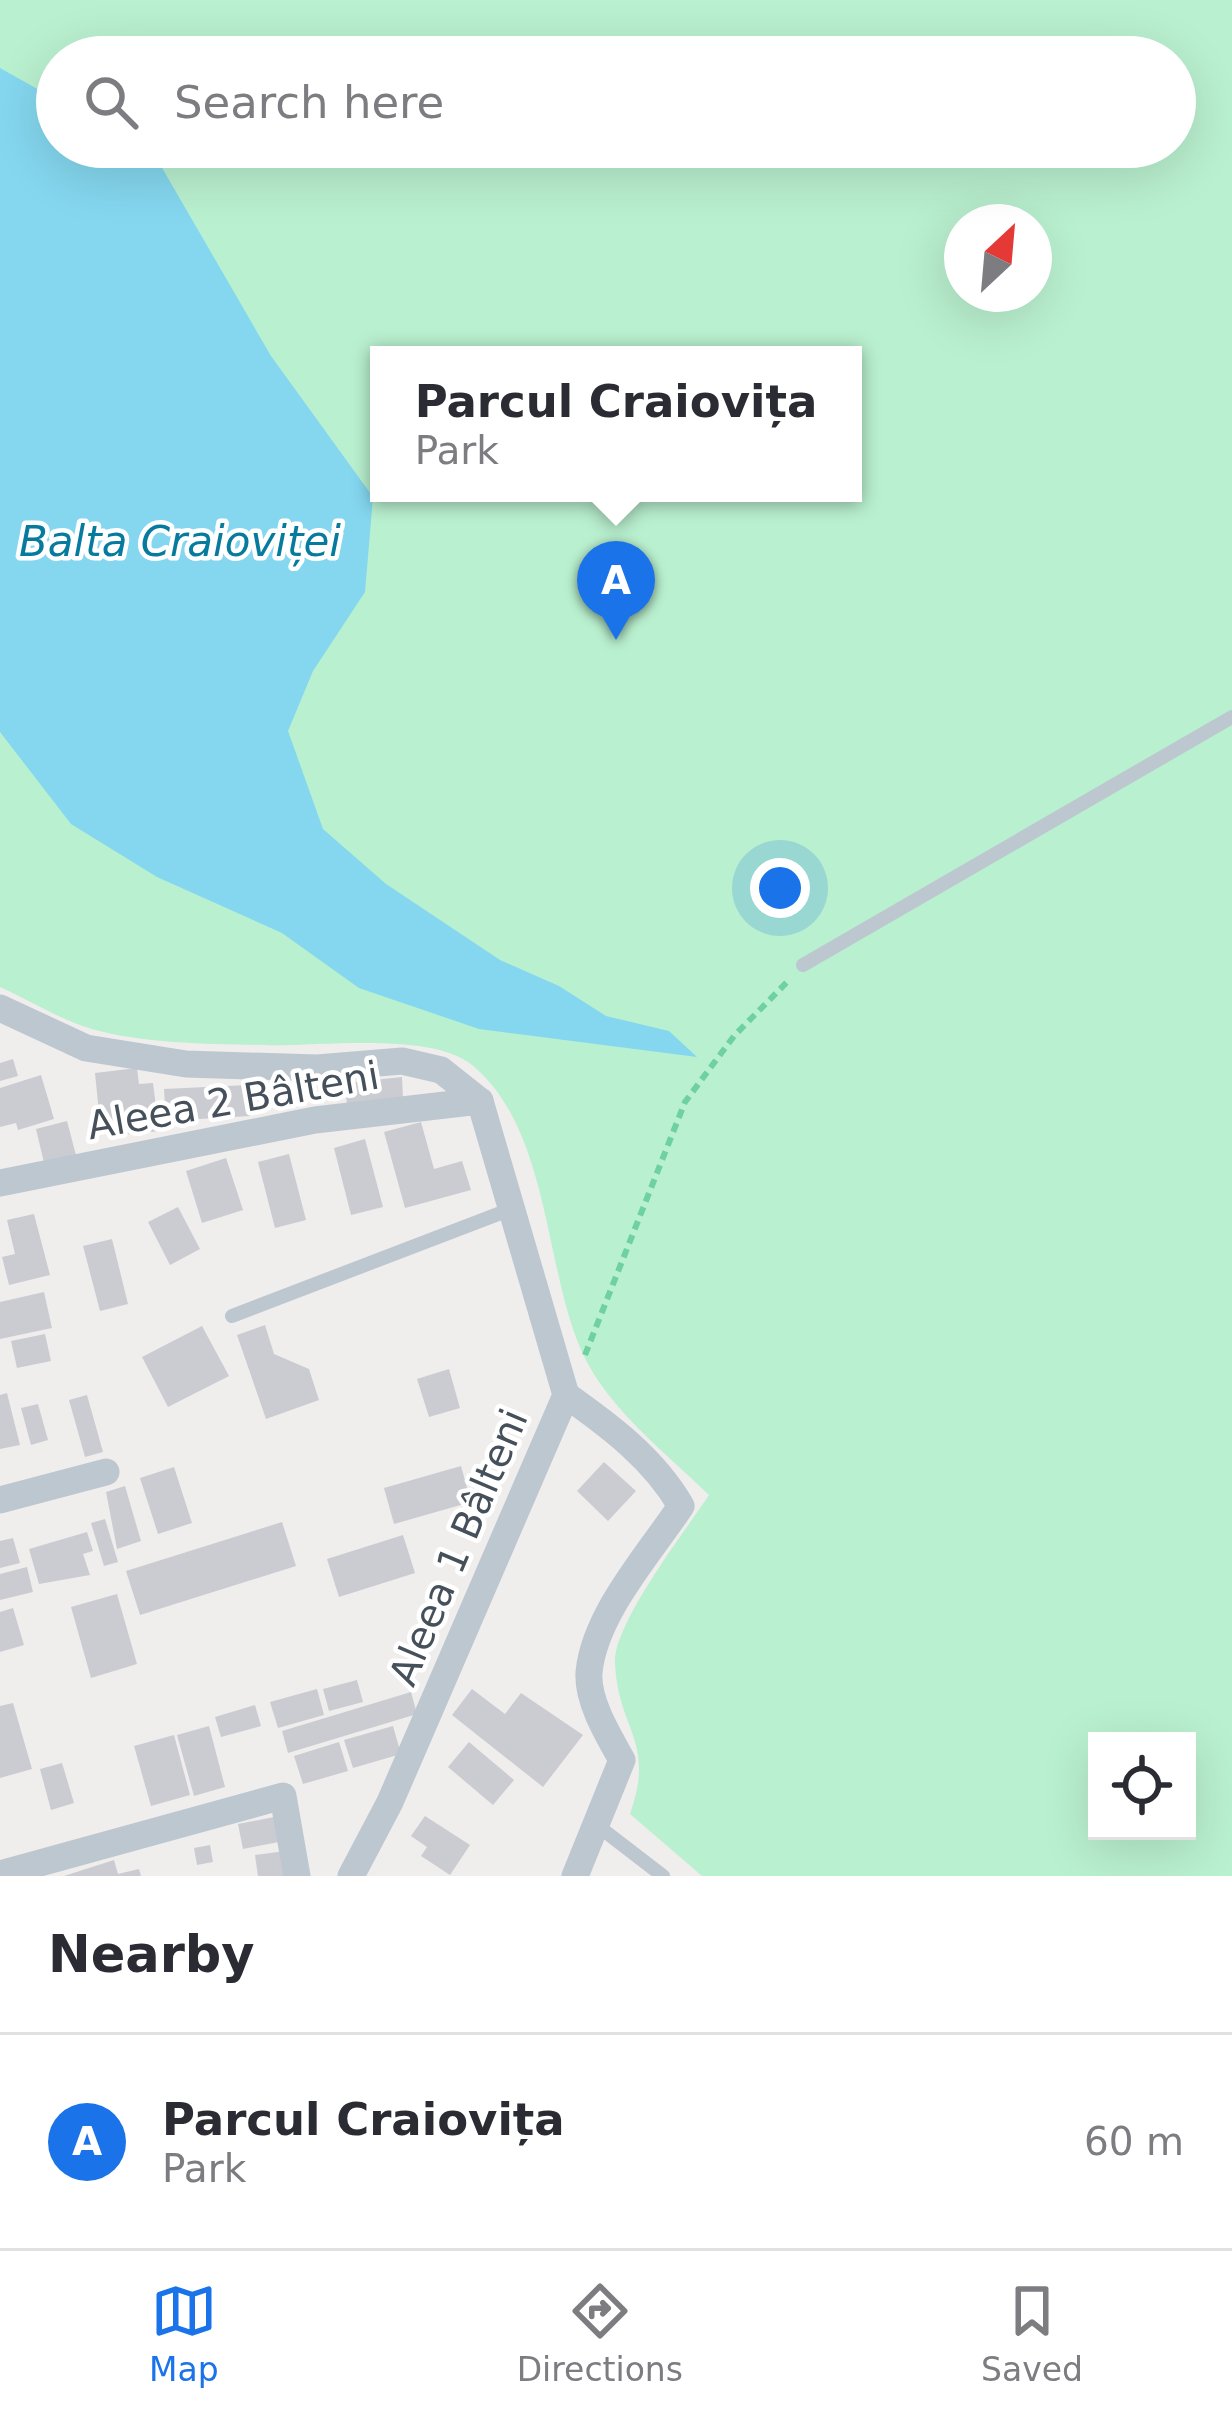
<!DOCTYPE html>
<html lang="en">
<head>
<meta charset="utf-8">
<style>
	body { margin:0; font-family:"DejaVu Sans",sans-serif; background:#f2f2f3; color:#2b2b33 }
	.controls { position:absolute; right:36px; bottom:36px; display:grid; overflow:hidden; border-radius:0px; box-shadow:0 12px 48px #0002 }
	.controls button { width:108px; height:108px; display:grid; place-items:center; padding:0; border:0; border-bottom:3px solid #e1e1e2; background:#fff; color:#2b2b33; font:60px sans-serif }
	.compass { position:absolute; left:944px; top:204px; width:108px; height:108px; border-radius:50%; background:#fff; box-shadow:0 12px 48px #0002; rotate:26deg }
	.you { position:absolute; left:780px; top:888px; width:42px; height:42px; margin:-30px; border:9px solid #fff; border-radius:50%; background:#1a73e8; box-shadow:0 0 0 18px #1a73e833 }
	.badge { display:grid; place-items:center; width:78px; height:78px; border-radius:50%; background:#1a73e8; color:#fff; font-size:39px; font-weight:700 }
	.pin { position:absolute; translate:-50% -99px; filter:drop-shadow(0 3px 6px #0008) }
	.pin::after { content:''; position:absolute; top:63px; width:42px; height:36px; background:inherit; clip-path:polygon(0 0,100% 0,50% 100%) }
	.popup { position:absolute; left:370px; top:346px; width:492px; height:156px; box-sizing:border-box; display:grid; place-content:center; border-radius:0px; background:#fff; filter:drop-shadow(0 3px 9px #0005); font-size:39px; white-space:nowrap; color:#7c7c81 }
	.popup b { font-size:45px; color:#2b2b33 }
	.popup::after { content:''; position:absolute; left:50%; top:100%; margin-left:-24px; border:24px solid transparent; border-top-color:#fff }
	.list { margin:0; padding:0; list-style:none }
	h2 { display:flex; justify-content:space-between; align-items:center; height:156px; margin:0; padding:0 48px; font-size:51px }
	h2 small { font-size:39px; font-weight:400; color:#7c7c81 }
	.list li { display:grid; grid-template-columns:78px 1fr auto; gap:36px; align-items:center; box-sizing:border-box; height:216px; padding:0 48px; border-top:3px solid #e1e1e2 }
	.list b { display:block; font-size:45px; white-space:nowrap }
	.list p { margin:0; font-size:39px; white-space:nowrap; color:#7c7c81 }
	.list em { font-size:39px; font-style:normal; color:#7c7c81 }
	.icon { flex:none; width:66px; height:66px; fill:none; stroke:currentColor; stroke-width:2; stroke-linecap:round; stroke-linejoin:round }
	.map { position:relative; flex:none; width:1232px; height:1876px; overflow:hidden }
	.search { position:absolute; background:#fff; box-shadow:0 12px 48px #0002; left:36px; right:36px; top:36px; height:132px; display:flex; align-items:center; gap:30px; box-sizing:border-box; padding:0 42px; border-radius:66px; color:#7c7c81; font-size:45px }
	.sheet { height:372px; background:#fff }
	nav { display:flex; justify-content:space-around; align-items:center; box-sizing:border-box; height:168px; border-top:3px solid #e1e1e2; background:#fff; font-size:33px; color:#7c7c81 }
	nav a { display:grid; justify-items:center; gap:6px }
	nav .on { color:#1a73e8 }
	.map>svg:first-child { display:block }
	.green { fill:#b9f0cf; fill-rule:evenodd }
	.water { fill:#84d7ef }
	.building { fill:#caccd2 }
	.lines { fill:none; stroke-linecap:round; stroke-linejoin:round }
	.path { stroke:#6fd0a2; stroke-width:6; stroke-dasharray:9 6; stroke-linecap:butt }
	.service { stroke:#bdc7d0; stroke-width:14 }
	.minor { stroke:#bdc7d0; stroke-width:27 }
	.labels { text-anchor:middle; stroke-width:9; stroke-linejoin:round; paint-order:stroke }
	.street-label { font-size:39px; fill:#45505b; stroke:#fff }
	.water-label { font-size:42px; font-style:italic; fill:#077b9d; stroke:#fff }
</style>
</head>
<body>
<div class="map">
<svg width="1232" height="1876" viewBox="0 0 1232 1876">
	<rect width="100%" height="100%" fill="#f0eded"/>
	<path class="green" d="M0 0H1232V1876H702L630 1814C656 1740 618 1731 615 1663 613 1624 686 1530 709 1495 665 1452 608 1409 582 1352 544 1268 550 1129 472 1065 431 1031 317 1047 265 1045 210 1044 145 1044 92 1029 61 1020 29 1000 0 987ZM57 57H1175V147H57ZM962 222H1034V294H962ZM379 355H853V493H379ZM1097 1741H1187V1831H1097Z"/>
	<path class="water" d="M0 68 57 100V147H150L271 356 373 497 365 592 313 671 288 731 323 829 386 884 500 960 559 986 606 1016 669 1031 697 1057 479 1029 359 988 282 933 157 877 71 824 0 732Z"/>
	<g class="building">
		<path d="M13 1059 18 1076 0 1081V1063Z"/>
		<path d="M137 1068 139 1084 153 1083 159 1131 110 1136 108 1112 99 1113 95 1073Z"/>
		<path d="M41 1075 54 1119 18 1130 16 1123 0 1127V1088Z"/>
		<path d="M402 1077 403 1099 347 1105 345 1083Z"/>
		<path d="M248 1085 250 1116 166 1121 164 1089Z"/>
		<path d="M67 1121 77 1159 45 1167 36 1129Z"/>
		<path d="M421 1122 434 1169 462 1161 471 1190 405 1208 384 1132Z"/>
		<path d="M365 1139 383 1207 351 1215 334 1148Z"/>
		<path d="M289 1154 306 1220 275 1228 258 1162Z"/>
		<path d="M226 1158 243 1210 202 1223 186 1171Z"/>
		<path d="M178 1207 200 1249 170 1265 148 1222Z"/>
		<path d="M34 1214 50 1275 9 1285 2 1257 15 1254 7 1220Z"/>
		<path d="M112 1239 128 1304 100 1311 83 1246Z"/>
		<path d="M44 1292 52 1328 0 1339V1302Z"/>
		<path d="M265 1325 274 1354 309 1369 319 1400 266 1419 237 1335Z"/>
		<path d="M202 1326 229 1376 168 1407 142 1357Z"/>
		<path d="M45 1334 51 1361 17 1368 11 1341Z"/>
		<path d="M449 1369 460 1408 429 1417 417 1379Z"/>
		<path d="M7 1393 20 1445 0 1449V1395Z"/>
		<path d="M87 1395 103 1452 85 1457 69 1400Z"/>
		<path d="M38 1404 48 1440 31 1445 21 1408Z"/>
		<path d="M604 1462 636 1491 608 1521 577 1491Z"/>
		<path d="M461 1466 471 1502 394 1524 384 1488Z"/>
		<path d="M174 1467 192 1523 158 1534 140 1478Z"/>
		<path d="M125 1486 141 1541 117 1549 106 1492Z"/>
		<path d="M105 1519 118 1562 104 1566 91 1523Z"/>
		<path d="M282 1522 296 1566 140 1615 126 1571Z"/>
		<path d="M87 1532 93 1551 83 1554 90 1575 39 1584 29 1549Z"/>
		<path d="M403 1535 415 1573 339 1597 327 1559Z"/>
		<path d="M13 1538 20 1563 0 1568V1541Z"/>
		<path d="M27 1567 33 1592 0 1600V1574Z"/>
		<path d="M117 1594 137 1664 91 1678 71 1607Z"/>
		<path d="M13 1608 24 1645 0 1652V1612Z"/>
		<path d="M357 1680 363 1702 329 1711 323 1689Z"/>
		<path d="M317 1689 324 1715 278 1728 270 1702Z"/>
		<path d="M472 1689 505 1714 521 1693 583 1735 543 1787 452 1715Z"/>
		<path d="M411 1692 417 1714 288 1753 282 1731Z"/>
		<path d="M13 1703 32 1769 0 1778V1706Z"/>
		<path d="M255 1705 261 1726 221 1737 215 1717Z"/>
		<path d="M209 1726 225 1787 194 1796 177 1735Z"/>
		<path d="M393 1726 401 1754 353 1768 344 1740Z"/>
		<path d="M174 1735 190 1795 151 1806 134 1746Z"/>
		<path d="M339 1742 348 1771 303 1784 294 1756Z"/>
		<path d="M469 1742 514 1780 493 1805 448 1767Z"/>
		<path d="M62 1763 74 1803 51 1810 40 1769Z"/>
		<path d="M425 1816 470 1845 450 1875 421 1856 427 1847 411 1836Z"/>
		<path d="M274 1817 279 1842 243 1849 238 1824Z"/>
		<path d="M210 1845 213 1862 197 1865 194 1848Z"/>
		<path d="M286 1851 289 1876H258L255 1855Z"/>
		<path d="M114 1860 118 1874 139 1869 141 1876H64Z"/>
	</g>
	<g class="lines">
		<path class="path" d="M585 1355 685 1102 734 1036 788 981"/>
		<g class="service">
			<path d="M803 965 1232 717"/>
			<path d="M232 1316 511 1209"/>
			<path d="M598 1826 663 1876"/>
		</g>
		<g class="minor">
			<path d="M0 1008 86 1048 186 1064 317 1068 402 1061 441 1070 480 1101"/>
			<path d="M0 1183 315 1120 480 1101"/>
			<path d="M566 1395C610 1426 654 1459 681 1506 650 1553 595 1613 589 1672 587 1701 608 1735 622 1760L575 1876"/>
			<path d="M0 1500 106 1472"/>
			<path d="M0 1874 283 1796 297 1876"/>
			<path d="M351 1876 390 1802 566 1395 480 1101"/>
		</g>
	</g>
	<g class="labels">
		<g class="street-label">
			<text transform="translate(233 1100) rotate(-10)" y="14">Aleea 2 Bâlteni</text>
			<text transform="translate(458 1547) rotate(-67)" y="14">Aleea 1 Bâlteni</text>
		</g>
		<g class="water-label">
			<text x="180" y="556">Balta Craioviței</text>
		</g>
	</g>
</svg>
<div class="controls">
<button><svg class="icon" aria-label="locate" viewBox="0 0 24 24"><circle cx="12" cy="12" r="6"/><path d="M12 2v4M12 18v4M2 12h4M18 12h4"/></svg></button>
</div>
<svg class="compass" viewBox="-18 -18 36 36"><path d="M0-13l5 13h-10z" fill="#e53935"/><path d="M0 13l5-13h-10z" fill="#7c7c81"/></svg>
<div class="you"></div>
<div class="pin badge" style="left:616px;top:640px">A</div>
<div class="popup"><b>Parcul Craiovița</b>Park</div>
<div class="search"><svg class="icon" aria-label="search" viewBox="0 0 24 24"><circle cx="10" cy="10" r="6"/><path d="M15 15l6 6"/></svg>Search here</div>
</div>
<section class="sheet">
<h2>Nearby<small></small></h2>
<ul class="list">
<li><span class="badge">A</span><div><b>Parcul Craiovița</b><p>Park</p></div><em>60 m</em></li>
</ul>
</section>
<nav>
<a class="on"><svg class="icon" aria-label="map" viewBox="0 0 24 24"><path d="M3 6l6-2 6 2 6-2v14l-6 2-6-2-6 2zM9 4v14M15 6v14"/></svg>Map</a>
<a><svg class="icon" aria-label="directions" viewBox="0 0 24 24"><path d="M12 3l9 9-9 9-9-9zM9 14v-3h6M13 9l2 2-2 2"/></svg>Directions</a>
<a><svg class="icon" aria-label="saved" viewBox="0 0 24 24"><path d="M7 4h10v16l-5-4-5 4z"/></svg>Saved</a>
</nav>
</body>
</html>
